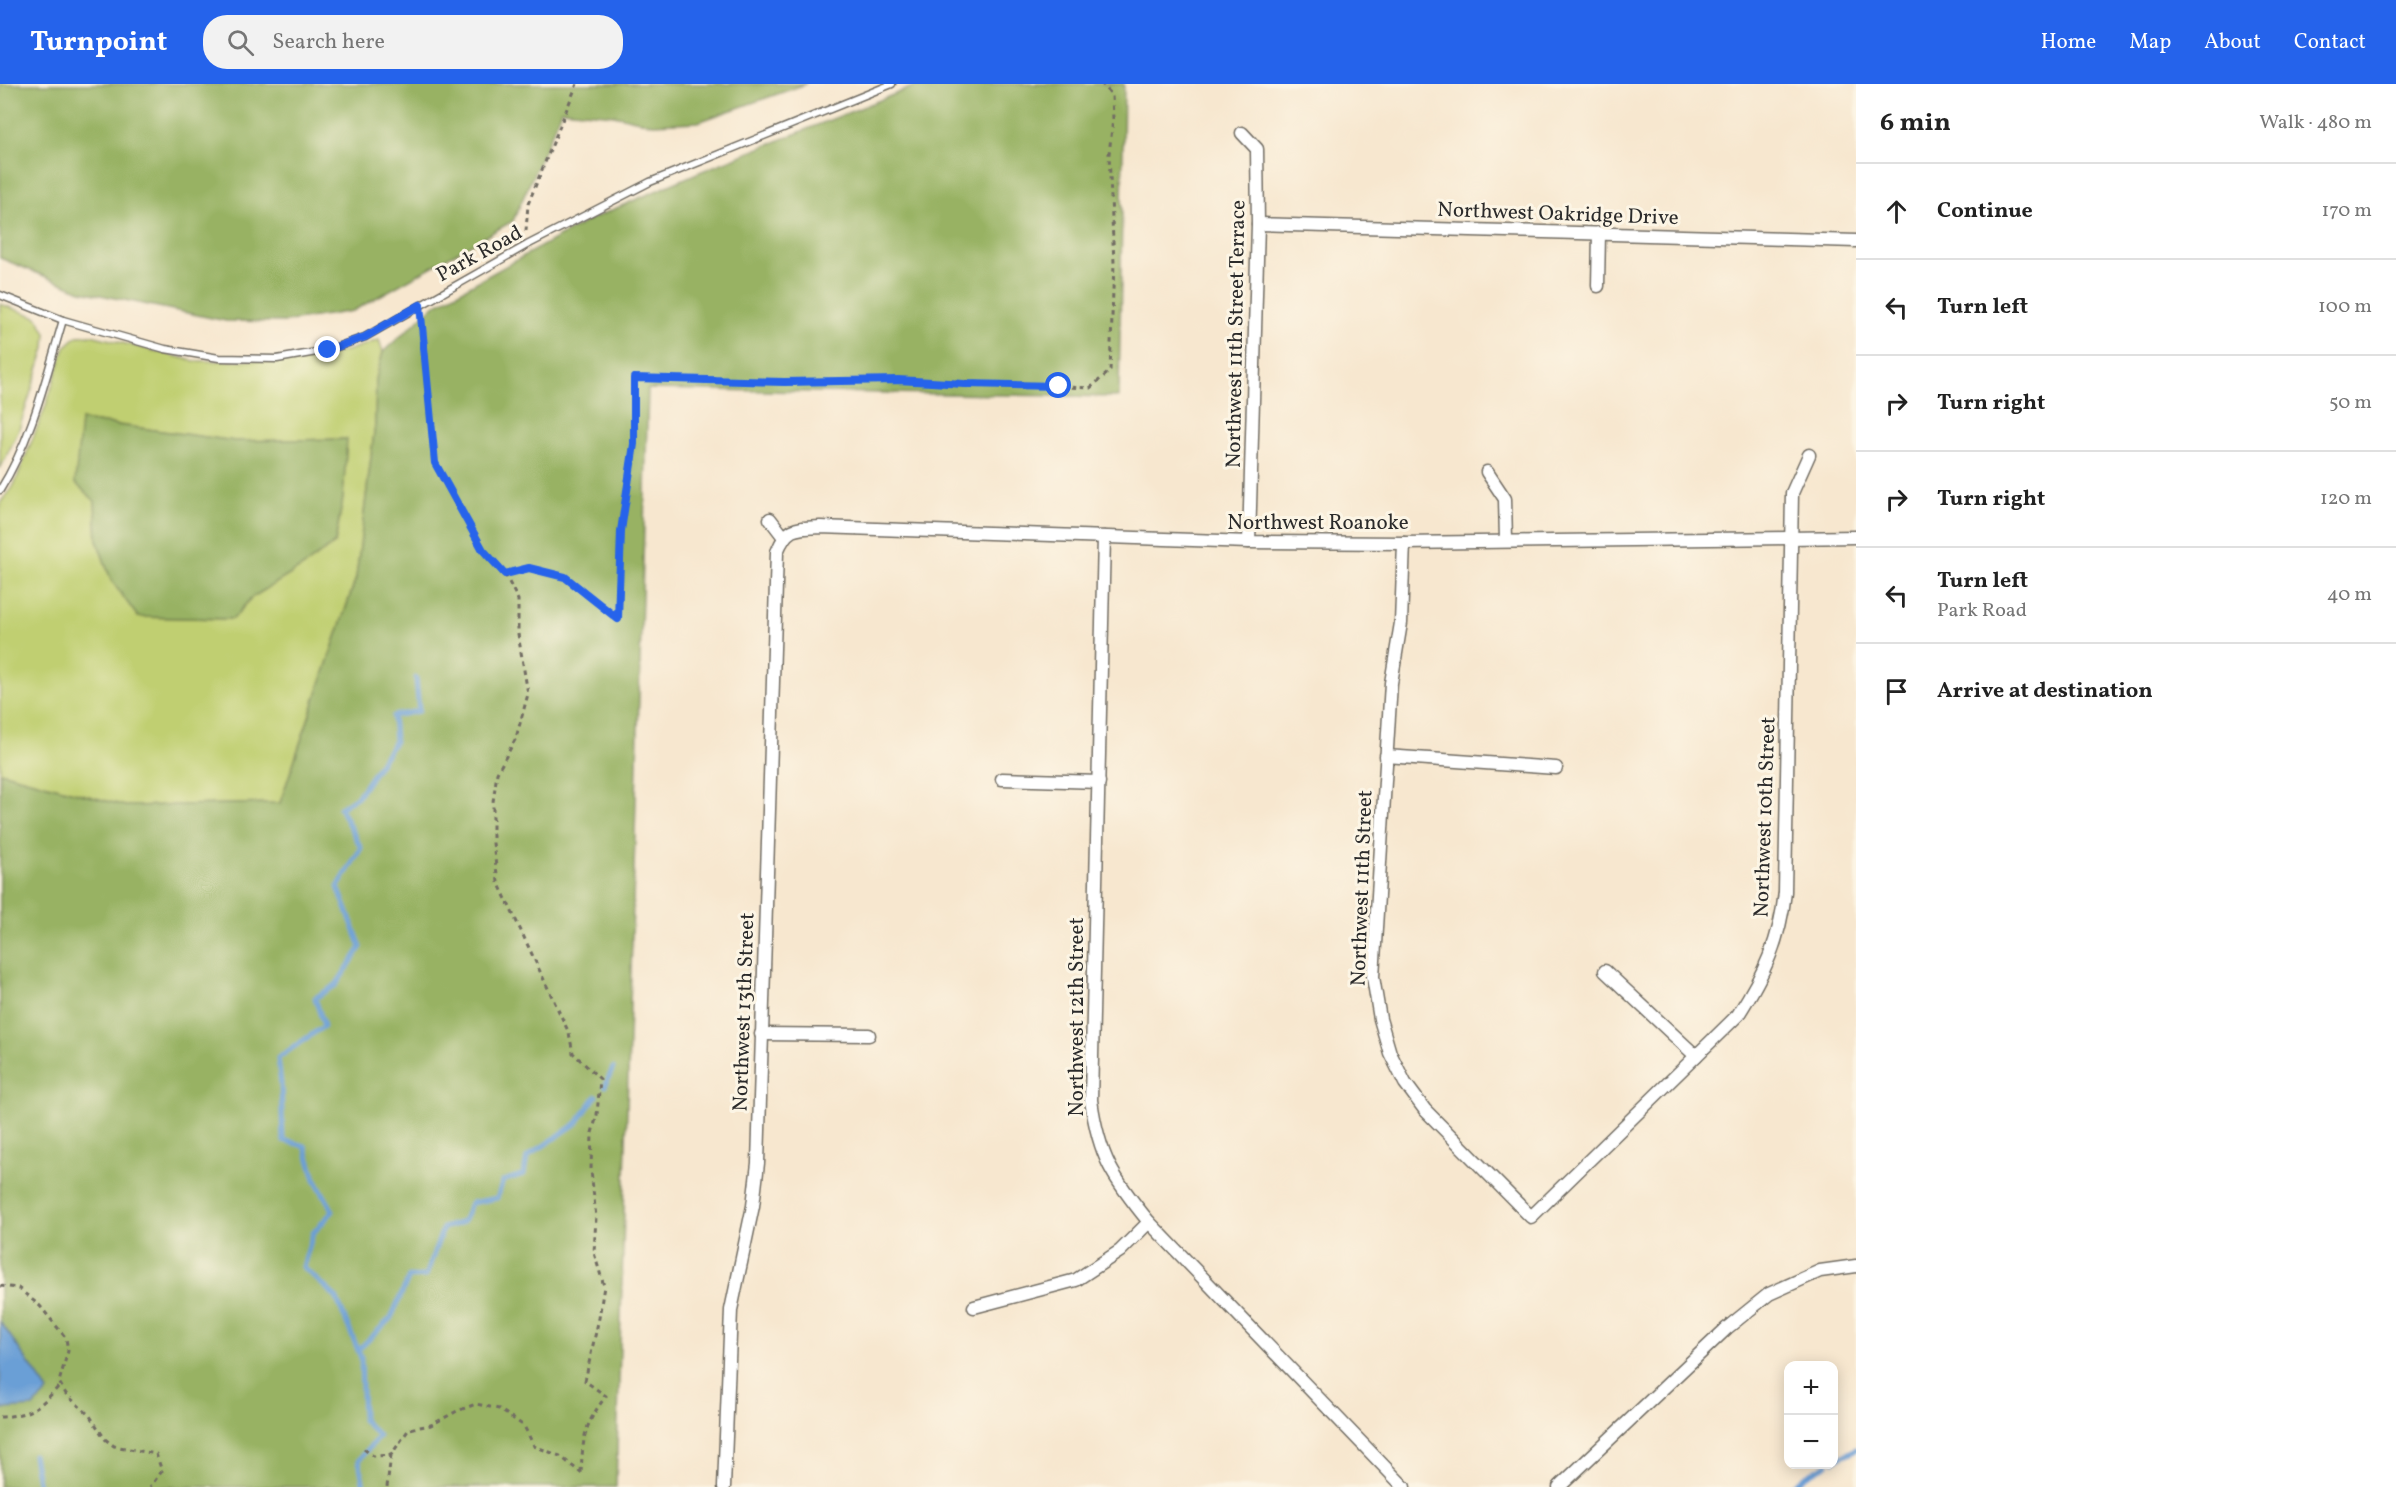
<!DOCTYPE html>
<html lang="en">
<head>
<meta charset="utf-8">
<style>
	body { margin:0; font-family:Vollkorn,serif; background:#f2f2f2; color:#222 }
	.controls { position:absolute; right:18px; bottom:18px; display:grid; overflow:hidden; border-radius:12px; box-shadow:0 3px 15px #0003 }
	.controls button { width:54px; height:54px; display:grid; place-items:center; padding:0; border:0; border-bottom:2px solid #e0e0e0; background:#fff; color:#222; font:30px sans-serif }
	.stop { position:absolute; width:18px; height:18px; margin:-14px; border:4px solid #2563eb; border-radius:50%; background:#fff }
	.stop.end { background:#2563eb; border-color:#fff; box-shadow:0 2px 6px #0008 }
	.list { margin:0; padding:0; list-style:none }
	h2 { display:flex; justify-content:space-between; align-items:center; height:78px; margin:0; padding:0 24px; font-size:26px }
	h2 small { font-size:20px; font-weight:400; color:#767676 }
	.list li { display:grid; grid-template-columns:39px 1fr auto; gap:18px; align-items:center; box-sizing:border-box; height:96px; padding:0 24px; border-top:2px solid #e0e0e0 }
	.list b { display:block; font-size:22px; white-space:nowrap }
	.list p { margin:0; font-size:20px; white-space:nowrap; color:#767676 }
	.list em { font-size:20px; font-style:normal; color:#767676 }
	.icon { flex:none; width:33px; height:33px; fill:none; stroke:currentColor; stroke-width:2; stroke-linecap:round; stroke-linejoin:round }
	.map { position:relative; flex:none; width:1856px; height:1403px; overflow:hidden }
	header { display:flex; align-items:center; gap:36px; box-sizing:border-box; height:84px; padding:0 30px; background:#2563eb; color:#fff }
	header strong { font-size:28px }
	nav { display:flex; gap:33px; margin-inline-start:auto; font-size:21px }
	.search { width:420px; height:54px; background:#f2f2f2; display:flex; align-items:center; gap:15px; box-sizing:border-box; padding:0 21px; border-radius:24px; color:#767676; font-size:22px }
	main { display:flex }
	aside { flex:1; background:#fff }
	.map>svg:first-child { display:block }
	.green { fill:#c0cf71; stroke:#767d4e; stroke-width:1.5; fill-rule:evenodd }
	.forest { fill:#98b263; stroke:#626e47; stroke-width:1.5 }
	.water { fill:#6a9fd6; stroke:#4a6580; stroke-width:1.5 }
	.lines { fill:none; stroke-linecap:round; stroke-linejoin:round }
	.stream { stroke:#6a9fd6; stroke-width:5 }
	.lane-casing { stroke:#726d64; stroke-width:9 }
	.street-casing { stroke:#726d64; stroke-width:15 }
	.path { stroke:#726d64; stroke-width:3; stroke-dasharray:4.5 4.5; stroke-linecap:butt }
	.lane { stroke:#fff; stroke-width:6 }
	.street { stroke:#fff; stroke-width:12 }
	.route { stroke:#2563eb; stroke-width:8 }
	.labels { text-anchor:middle; stroke-width:6; stroke-linejoin:round; paint-order:stroke }
	.street-label { font-size:21px; fill:#2b2b2b; stroke:#fcf5e5 }
</style>
</head>
<body>
<header>
<strong>Turnpoint</strong>
<div class="search"><svg class="icon" aria-label="search" viewBox="0 0 24 24"><circle cx="10" cy="10" r="6"/><path d="M15 15l6 6"/></svg>Search here</div>
<nav><a>Home</a><a>Map</a><a>About</a><a>Contact</a></nav>
</header>
<main>
<div class="map">
<svg width="1856" height="1403" viewBox="0 0 1856 1403">
	<rect width="100%" height="100%" fill="#fcf5e5"/>
	<filter id="ink" filterUnits="userSpaceOnUse"><feTurbulence type="fractalNoise" baseFrequency=".0167" numOctaves="2"/><feDisplacementMap in="SourceGraphic" scale="12" xChannelSelector="R" yChannelSelector="G"/><feConvolveMatrix kernelMatrix="1 2 1 2 8 2 1 2 1" color-interpolation-filters="sRGB"/></filter>
	<filter id="wash" filterUnits="userSpaceOnUse"><feTurbulence type="fractalNoise" baseFrequency=".008" numOctaves="4" result="noise"/><feDisplacementMap in="SourceGraphic" scale="24" xChannelSelector="R" yChannelSelector="G"/><feGaussianBlur stdDeviation="1.35" result="paint"/><feColorMatrix in="noise" values="0 0 0 0 0 0 0 0 0 0 0 0 0 0 0 0 0 1.4 0 .05"/><feComposite in="paint" operator="in"/></filter>
	<g filter="url(#wash)">
		<rect width="100%" height="100%" fill="#f7e7cf"/>
		<g class="green">
			<path d="M0 220 37 233 46 249 45 264 18 348 0 385Z"/>
			<path d="M91 251 194 277 296 276 343 268 379 256 383 268 376 295 375 341 356 494 280 719 125 722 0 688V419L14 401 45 324 65 263 77 252ZM81 336 235 357 346 355 343 414 335 459 304 482 251 514 233 535 138 533 111 496 97 456 95 417Z"/>
		</g>
		<g class="forest">
			<path d="M0 0H806L698 38 652 40 614 31 562 26 513 137 353 227 284 238 226 237 81 207 0 174Z"/>
			<path d="M920 0H1124L1119 313 648 305 616 1403H0V688L125 722 280 719 356 494 375 341 376 295 383 268 435 221 589 136 697 89Z"/>
			<path d="M81 336 235 357 347 355 343 414 335 458 304 482 251 514 233 535 138 533 111 496 97 456 95 417 75 399Z"/>
		</g>
		<path class="water" d="M0 1237 48 1307 33 1323 4 1325 0 1323Z"/>
		<g class="lines">
			<g class="stream">
				<path d="M605 1002 613 984"/>
				<path d="M358 1266 391 1234 409 1193 426 1192 443 1144 463 1138 471 1119 497 1114 503 1097 524 1090 527 1073 577 1039 596 1012"/>
				<path d="M33 1371 39 1403"/>
				<path d="M1834 1377 1856 1365"/>
				<path d="M364 1403 359 1376 379 1352 363 1336 361 1274 358 1266 336 1213 303 1183 313 1149 333 1127 315 1095 305 1062 283 1056 281 1000 278 974 324 942 315 914 336 901 361 863 338 803 361 764 340 724 358 712 395 657 393 632 419 627 416 594"/>
				<path d="M1792 1403 1804 1393 1827 1380"/>
			</g>
		</g>
	</g>
	<g filter="url(#ink)">
		<g class="lines">
			<g class="lane-casing">
				<g id="lane">
					<path d="M0 211 63 236 165 265 219 274 277 275 328 266 365 253 527 161 650 98 892 0"/>
					<path d="M0 406C32 355 46 293 63 236"/>
				</g>
			</g>
			<g class="street-casing">
				<g id="street">
					<path d="M1242 49 1257 65 1258 140 1249 458"/>
					<path d="M1258 140 1856 157"/>
					<path d="M1598 202 1599 149"/>
					<path d="M1487 388 1505 415 1506 456"/>
					<path d="M770 435 783 452"/>
					<path d="M1104 453 1091 1016C1099 1073 1113 1094 1149 1138L1404 1403"/>
					<path d="M1404 459 1401 539 1391 599 1373 893 1380 935 1390 969 1405 999 1425 1026 1531 1133 1738 931C1764 890 1780 857 1785 808L1792 409 1809 371"/>
					<path d="M1386 672 1556 684"/>
					<path d="M1002 695 1099 698"/>
					<path d="M1605 887 1696 972"/>
					<path d="M761 950 869 951"/>
					<path d="M974 1223 1076 1196 1120 1167 1149 1138"/>
					<path d="M724 1403 731 1226 753 1122 758 1079 777 468C787 443 795 444 820 443L1249 458 1404 459 1856 453"/>
					<path d="M1559 1403 1727 1244 1769 1210 1820 1187 1856 1182"/>
				</g>
			</g>
			<g class="path">
				<path d="M526 147 528 120 577 0"/>
				<path d="M421 232 435 379 483 466 505 490 529 484 565 493 618 535 621 447 634 360V294L784 298 898 296 1090 304 1110 287 1114 179 1109 70 1113 35 1112 11 1102 0"/>
				<path d="M505 490 518 516V550L528 610 516 654 497 689 493 718V759L498 798 569 949 573 969 600 995 597 1031 592 1049 591 1086 596 1133 594 1169 604 1202 599 1234 585 1297 606 1312C584 1341 583 1353 581 1389"/>
				<path d="M0 1202 18 1204 40 1222 66 1254 68 1267 59 1298 66 1310 90 1332 105 1355 114 1362 156 1370 162 1387 150 1403"/>
				<path d="M0 1333C31 1331 40 1323 60 1301"/>
				<path d="M364 1365 373 1372 391 1371 409 1345 431 1341 457 1327 476 1320 499 1325 524 1342 534 1362 560 1372 581 1389"/>
				<path d="M387 1403 391 1371"/>
			</g>
			<use href="#lane" class="lane"/>
			<use href="#street" class="street"/>
		</g>
	</g>
	<g class="lines" filter="url(#ink)">
		<path class="route" d="M328 266 365 253 420 221 435 379 483 466 505 490 529 484 565 493 618 535 621 447 634 360V294L784 298 898 296 964 300 1059 302"/>
	</g>
	<g class="labels">
		<g class="street-label">
			<text transform="translate(1558 129) rotate(2)" y="7">Northwest Oakridge Drive</text>
			<text transform="translate(479 169) rotate(-29)" y="7">Park Road</text>
			<text transform="translate(1235 250) rotate(-89)" y="7">Northwest 11th Street Terrace</text>
			<text x="1318" y="445">Northwest Roanoke</text>
			<text transform="translate(1764 733) rotate(-88)" y="7">Northwest 10th Street</text>
			<text transform="translate(1361 804) rotate(-88)" y="7">Northwest 11th Street</text>
			<text transform="translate(743 928) rotate(-88)" y="7">Northwest 13th Street</text>
			<text transform="translate(1076 933) rotate(-90)" y="7">Northwest 12th Street</text>
		</g>
	</g>
</svg>
<div class="controls">
<button>+</button>
<button>−</button>
</div>
<div class="stop" style="left:1059px;top:302px"></div>
<div class="stop end" style="left:328px;top:266px"></div>
</div>
<aside>
<h2>6 min<small>Walk · 480 m</small></h2>
<ul class="list">
<li><svg class="icon" aria-label="ahead" viewBox="0 0 24 24"><path d="M12 20V5M6 11l6-6 6 6"/></svg><div><b>Continue</b></div><em>170 m</em></li>
<li><svg class="icon" aria-label="left" viewBox="0 0 24 24"><path d="M17 20v-9H6M10 6l-5 5 5 5"/></svg><div><b>Turn left</b></div><em>100 m</em></li>
<li><svg class="icon" aria-label="right" viewBox="0 0 24 24"><path d="M7 20v-9h11M14 6l5 5-5 5"/></svg><div><b>Turn right</b></div><em>50 m</em></li>
<li><svg class="icon" aria-label="right" viewBox="0 0 24 24"><path d="M7 20v-9h11M14 6l5 5-5 5"/></svg><div><b>Turn right</b></div><em>120 m</em></li>
<li><svg class="icon" aria-label="left" viewBox="0 0 24 24"><path d="M17 20v-9H6M10 6l-5 5 5 5"/></svg><div><b>Turn left</b><p>Park Road</p></div><em>40 m</em></li>
<li><svg class="icon" aria-label="arrive" viewBox="0 0 24 24"><path d="M6 21V4h12l-3 4 3 4H6"/></svg><div><b>Arrive at destination</b></div></li>
</ul>
</aside>
</main>
</body>
</html>
